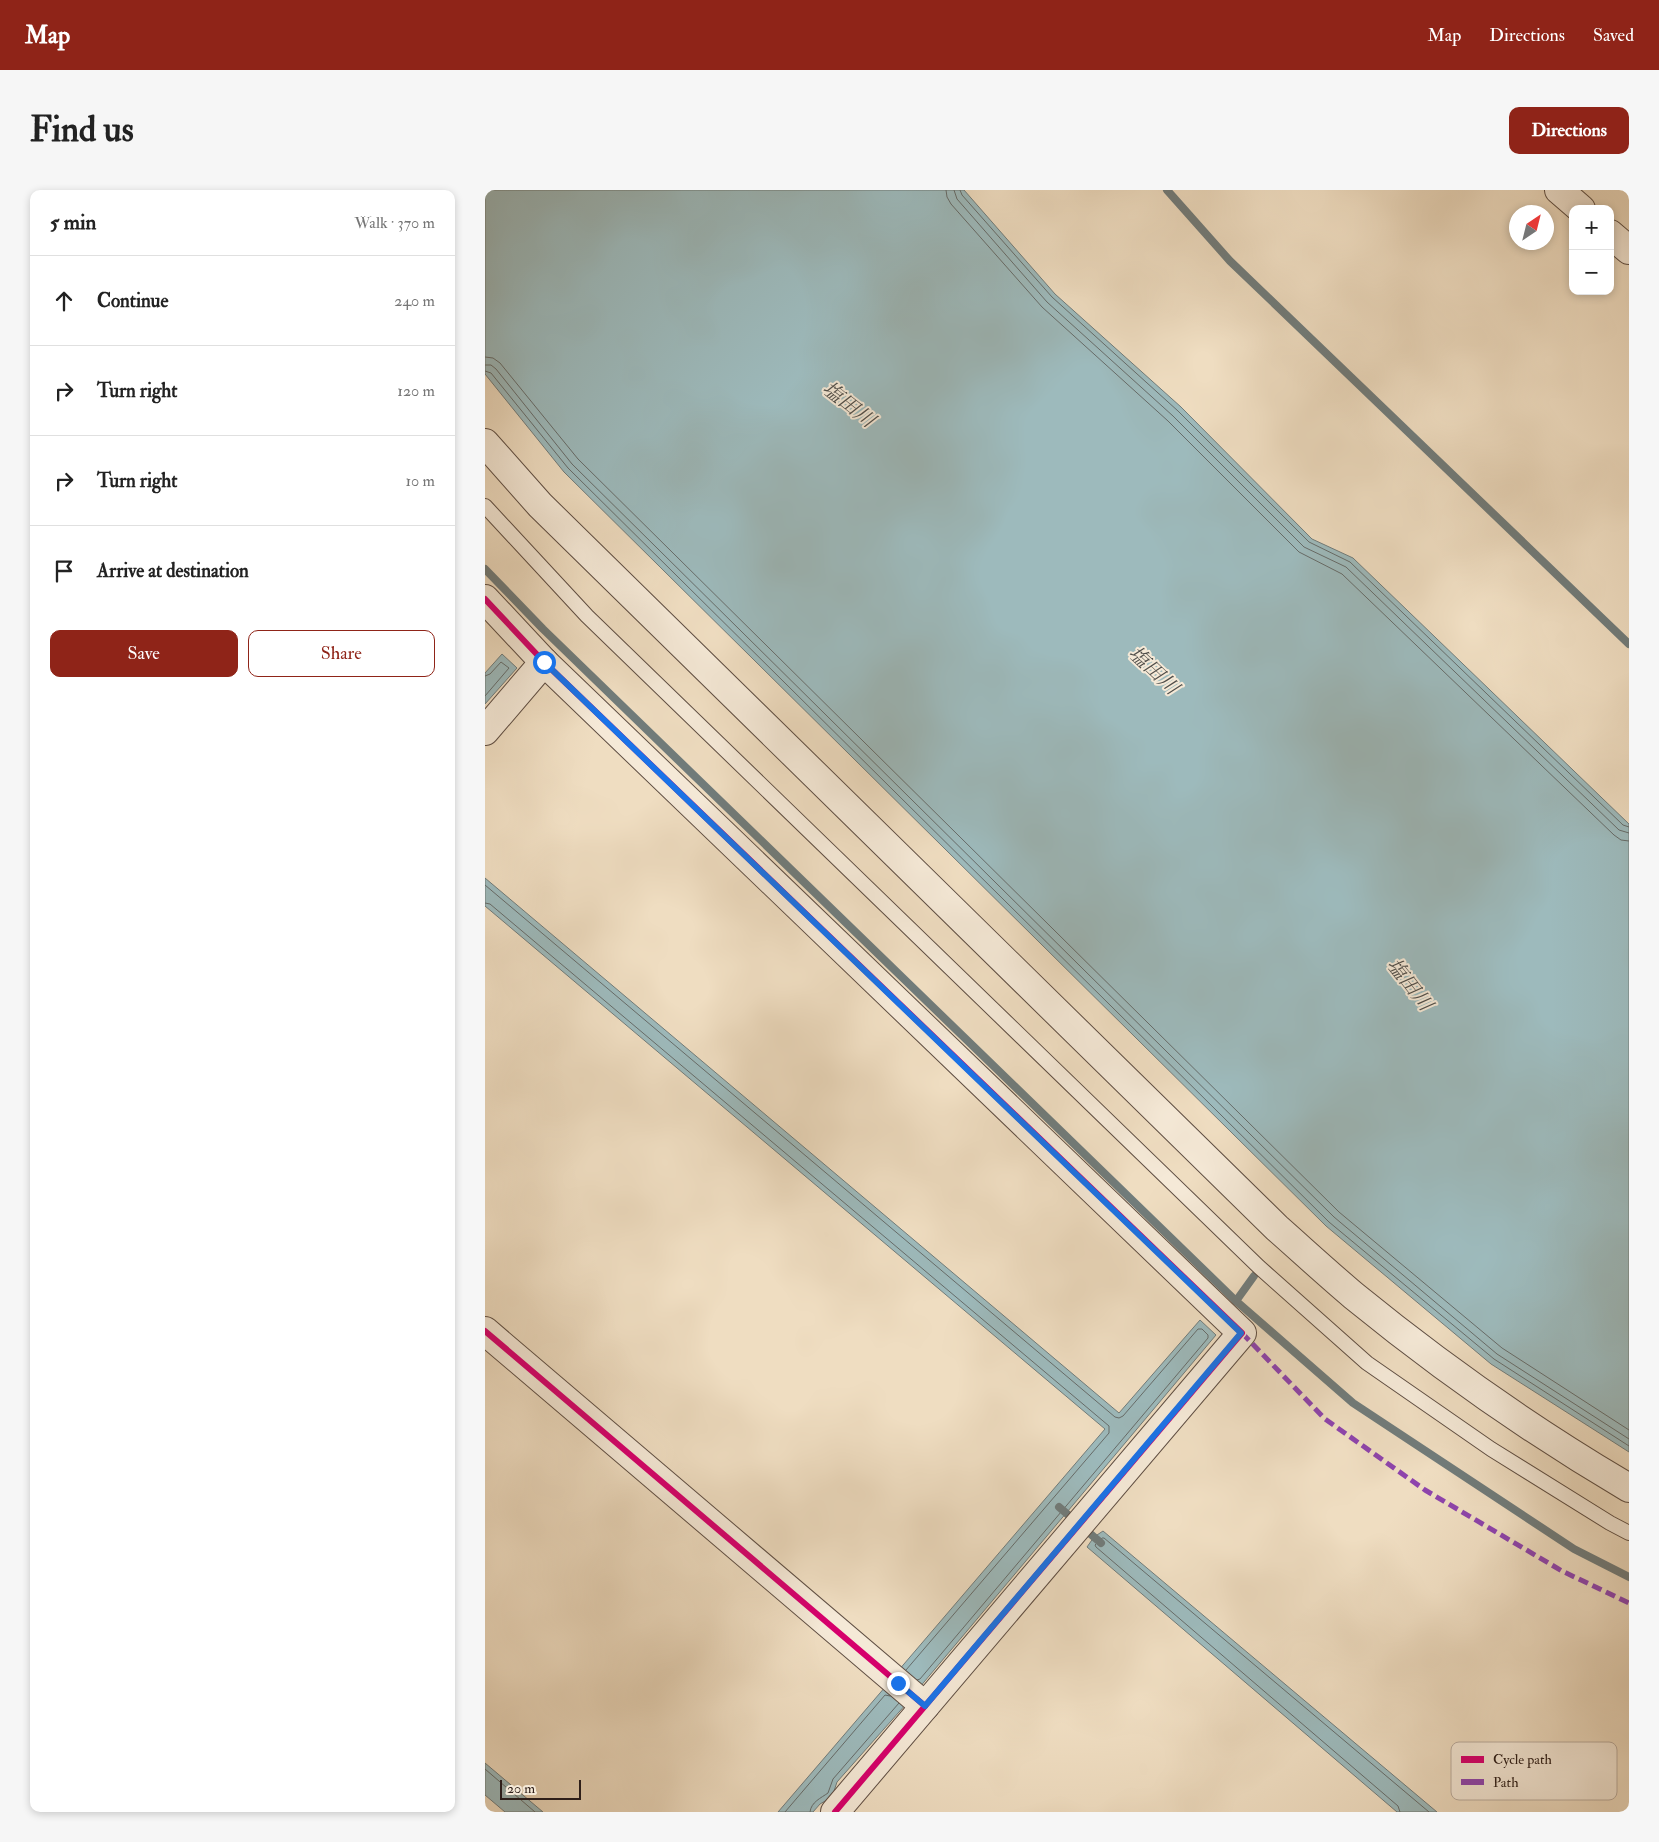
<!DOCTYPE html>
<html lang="en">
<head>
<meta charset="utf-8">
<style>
	body { margin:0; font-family:"IM FELL Double Pica","Noto Serif JP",serif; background:#f6f6f6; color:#222 }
	.controls { position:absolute; right:15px; top:15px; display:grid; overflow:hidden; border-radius:10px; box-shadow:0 2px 8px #0003 }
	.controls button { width:45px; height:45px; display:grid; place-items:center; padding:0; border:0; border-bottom:1px solid #e0e0e0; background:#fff; color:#222; font:25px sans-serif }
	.compass { position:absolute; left:1024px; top:15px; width:45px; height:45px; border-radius:50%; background:#fff; box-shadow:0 2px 8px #0003; rotate:35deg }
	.scale { position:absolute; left:15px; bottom:12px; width:81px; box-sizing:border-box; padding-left:5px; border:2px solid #2f1f19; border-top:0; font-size:14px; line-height:18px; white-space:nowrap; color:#2f1f19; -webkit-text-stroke:4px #f5e9d7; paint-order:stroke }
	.stop { position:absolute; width:15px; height:15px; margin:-11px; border:4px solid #1a73e8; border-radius:50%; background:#fff }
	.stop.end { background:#1a73e8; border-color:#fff; box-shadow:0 1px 5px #0008 }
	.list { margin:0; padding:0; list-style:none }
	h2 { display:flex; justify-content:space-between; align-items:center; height:65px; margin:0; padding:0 20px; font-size:21px }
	h2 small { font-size:16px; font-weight:400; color:#767676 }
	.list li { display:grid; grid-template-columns:32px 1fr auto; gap:15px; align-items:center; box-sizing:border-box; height:90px; padding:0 20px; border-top:1px solid #e0e0e0 }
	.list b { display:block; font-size:19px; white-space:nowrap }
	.list em { font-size:16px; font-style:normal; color:#767676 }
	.actions { display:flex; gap:10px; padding:15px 20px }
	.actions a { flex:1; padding:11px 0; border:1px solid #8f2418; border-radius:10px; text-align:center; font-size:18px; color:#8f2418 }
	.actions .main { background:#8f2418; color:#fff }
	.icon { flex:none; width:28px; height:28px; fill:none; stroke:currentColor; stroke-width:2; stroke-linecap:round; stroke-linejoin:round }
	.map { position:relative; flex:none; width:1144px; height:1622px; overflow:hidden; border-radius:10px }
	header { display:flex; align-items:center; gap:30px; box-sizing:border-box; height:70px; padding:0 25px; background:#8f2418; color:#fff }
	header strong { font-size:24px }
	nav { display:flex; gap:28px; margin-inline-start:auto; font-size:18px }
	.intro { display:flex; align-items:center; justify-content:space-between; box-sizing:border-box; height:120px; padding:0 30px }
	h1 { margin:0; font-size:35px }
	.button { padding:12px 22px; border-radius:10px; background:#8f2418; color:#fff; font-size:18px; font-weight:700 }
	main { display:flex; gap:30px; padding:0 30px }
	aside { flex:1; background:#fff; border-radius:10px; box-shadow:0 2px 8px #0003 }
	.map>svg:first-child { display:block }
	.water { fill:#9dbabc; stroke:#717c7b }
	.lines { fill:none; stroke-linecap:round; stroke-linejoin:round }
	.shore { stroke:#666c6a; stroke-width:1 }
	.stream { stroke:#717c7b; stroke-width:8 }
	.lane-casing { stroke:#5f4e43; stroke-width:16 }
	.street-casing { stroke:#5f4e43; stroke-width:30 }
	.lane { stroke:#f5e9d7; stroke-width:14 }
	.street { stroke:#f5e9d7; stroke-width:28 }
	.quiet { stroke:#8e44ad; stroke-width:5; stroke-dasharray:10 5; stroke-linecap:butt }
	.cycleway-casing { stroke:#f5e9d7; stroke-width:9 }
	.cycleway { stroke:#d6006c; stroke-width:6 }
	.route { stroke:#1a73e8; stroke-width:6 }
	.labels { text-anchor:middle; stroke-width:4; stroke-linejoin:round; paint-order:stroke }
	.water-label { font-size:20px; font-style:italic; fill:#504e4a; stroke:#f5e9d7 }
	.key { fill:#f5e9d7; stroke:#baac9e; stroke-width:1 }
	.key-label { font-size:14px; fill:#2f1f19 }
</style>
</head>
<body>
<header>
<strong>Map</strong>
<nav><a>Map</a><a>Directions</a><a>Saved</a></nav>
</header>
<div class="intro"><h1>Find us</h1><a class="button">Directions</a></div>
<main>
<aside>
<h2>5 min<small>Walk · 370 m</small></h2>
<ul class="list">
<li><svg class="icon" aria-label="ahead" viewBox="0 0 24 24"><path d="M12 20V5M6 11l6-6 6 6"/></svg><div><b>Continue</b></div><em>240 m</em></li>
<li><svg class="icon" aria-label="right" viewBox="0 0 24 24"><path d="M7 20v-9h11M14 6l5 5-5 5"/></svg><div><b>Turn right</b></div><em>120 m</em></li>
<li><svg class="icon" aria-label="right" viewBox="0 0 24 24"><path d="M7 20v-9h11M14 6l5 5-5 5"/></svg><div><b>Turn right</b></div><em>10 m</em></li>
<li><svg class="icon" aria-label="arrive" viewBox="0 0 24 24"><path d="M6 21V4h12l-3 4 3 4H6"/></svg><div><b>Arrive at destination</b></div></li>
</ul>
<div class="actions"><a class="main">Save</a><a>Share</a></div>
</aside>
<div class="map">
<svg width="1144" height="1622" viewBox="0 0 1144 1622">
	<rect width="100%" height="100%" fill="#efddc1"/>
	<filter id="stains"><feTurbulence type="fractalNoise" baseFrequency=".004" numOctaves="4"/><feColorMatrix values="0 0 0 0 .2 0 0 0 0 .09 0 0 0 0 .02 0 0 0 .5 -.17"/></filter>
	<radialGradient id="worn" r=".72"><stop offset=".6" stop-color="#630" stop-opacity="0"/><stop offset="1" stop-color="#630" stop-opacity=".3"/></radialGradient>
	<g class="water">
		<path d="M0 0H479L570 104 696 217 827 349 868 368 1144 634V1262L1006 1174 841 1036 79 282 0 184Z"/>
		<path d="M17 464 32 478 0 514V483Z"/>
		<path d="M0 688 634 1223 715 1130 731 1145 434 1498 413 1481 620 1239 0 716Z"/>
		<path d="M618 1341 952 1622H912L602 1357 609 1347Z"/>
		<path d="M401 1496 422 1513 352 1592 347 1607 335 1614 328 1622H293Z"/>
		<path d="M0 1573 58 1622H20L0 1605Z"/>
	</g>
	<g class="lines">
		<g class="shore">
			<path d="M461 0 462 7 466 14 557 117 683 231 814 362 857 384 1129 645 1136 650 1144 651"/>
			<path d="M469 0 472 9 562 112 688 226 819 357 861 377 1134 640 1144 643"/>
			<path d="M475 0 477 5 567 107 693 221 824 352 865 372 1138 635 1144 637"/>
			<path d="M0 167 8 168 15 173 93 269 854 1022 1017 1158 1144 1240"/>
			<path d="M0 175H6L11 179 87 274 849 1027 1012 1164 1144 1249"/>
			<path d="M0 181 6 183 83 278 844 1032 1009 1169 1144 1256"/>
			<path d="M0 486 5 484 16 472 24 478 0 506"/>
			<path d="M0 695 630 1227 634 1228 638 1226 713 1139H717L723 1145V1148L435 1489 432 1490"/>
			<path d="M0 713 5 714 624 1236V1243L421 1480"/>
			<path d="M0 1579 50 1622"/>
			<path d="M300 1622 400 1505 405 1506"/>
			<path d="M325 1622C326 1612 336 1608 343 1603L348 1589 414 1513"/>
			<path d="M915 1622 913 1616 611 1357 610 1355 617 1348H619L944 1622"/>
		</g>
		<g class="stream">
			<path d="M682 0 745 71 1144 454"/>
			<path d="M0 379 58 439 751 1111 868 1213 1089 1359 1144 1387"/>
			<path d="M751 1111 769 1086"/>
			<path d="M574 1317 616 1353"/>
		</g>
		<g class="lane-casing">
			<path id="lane" d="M0 316 102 426 774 1077 882 1173 1006 1259 1125 1333 1144 1343"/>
		</g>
		<g class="street-casing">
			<g id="street">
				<path d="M1074 0 1096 19"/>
				<path d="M1125 44 1144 60"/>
				<path d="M0 253 55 315 792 1038C818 1061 843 1084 869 1106 956 1177 1047 1241 1144 1298"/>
				<path d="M0 409 59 472 757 1143 350 1622"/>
				<path d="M0 541 59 472"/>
				<path d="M0 1141 440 1516"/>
			</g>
		</g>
		<use href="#lane" class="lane"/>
		<use href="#street" class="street"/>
		<path class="quiet" d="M757 1143 840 1229 940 1300 1077 1381 1144 1413"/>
		<g class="cycleway-casing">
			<g id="cycleway">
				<path d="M0 409 59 472 757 1143 350 1622"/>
				<path d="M0 1141 440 1516"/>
			</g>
		</g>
		<use href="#cycleway" class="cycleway"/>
	</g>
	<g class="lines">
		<path class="route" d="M59 472 756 1143 440 1516 413 1493"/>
	</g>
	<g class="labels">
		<g class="water-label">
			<text transform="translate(364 214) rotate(38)" y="7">塩田川</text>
			<text transform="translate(669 480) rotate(43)" y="7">塩田川</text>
			<text transform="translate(925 794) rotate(52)" y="7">塩田川</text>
		</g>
	</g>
	<rect x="966" y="1552" width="166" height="58" rx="8" class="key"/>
	<rect x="976" y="1566" width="23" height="7" fill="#d6006c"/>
	<rect x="976" y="1589" width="23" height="6" fill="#8e44ad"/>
	<g class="key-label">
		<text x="1008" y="1574">Cycle path</text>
		<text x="1008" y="1597">Path</text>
	</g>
	<rect width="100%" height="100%" filter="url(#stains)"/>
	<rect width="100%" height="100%" fill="url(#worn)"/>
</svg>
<div class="controls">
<button>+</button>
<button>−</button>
</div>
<svg class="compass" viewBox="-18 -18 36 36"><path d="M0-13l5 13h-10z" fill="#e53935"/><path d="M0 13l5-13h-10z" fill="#767676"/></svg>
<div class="scale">20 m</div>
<div class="stop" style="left:59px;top:472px"></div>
<div class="stop end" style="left:413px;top:1493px"></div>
</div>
</main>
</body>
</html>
